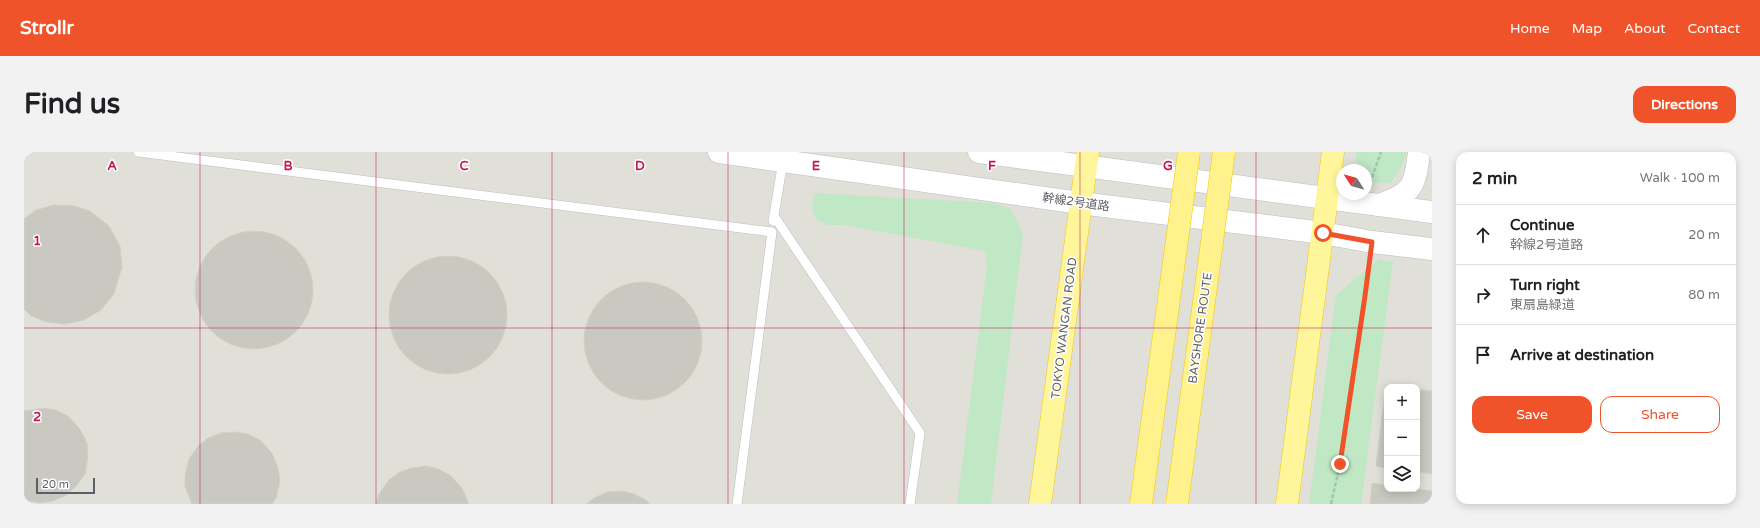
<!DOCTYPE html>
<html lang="en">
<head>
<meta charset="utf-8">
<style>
	body { margin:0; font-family:"Varela Round","Noto Sans JP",sans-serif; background:#f2f2f2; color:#202124 }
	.controls { position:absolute; right:12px; bottom:12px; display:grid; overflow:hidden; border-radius:8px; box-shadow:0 2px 10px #0003 }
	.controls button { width:36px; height:36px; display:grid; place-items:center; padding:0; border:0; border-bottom:1px solid #e0e0e0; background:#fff; color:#202124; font:20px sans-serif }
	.compass { position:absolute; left:1312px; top:12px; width:36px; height:36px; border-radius:50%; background:#fff; box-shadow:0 2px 10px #0003; rotate:306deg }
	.scale { position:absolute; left:12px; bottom:10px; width:59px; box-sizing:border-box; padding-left:4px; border:2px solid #5c5f66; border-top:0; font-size:11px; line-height:14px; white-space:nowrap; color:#5c5f66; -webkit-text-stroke:3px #fff; paint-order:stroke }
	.stop { position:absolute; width:12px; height:12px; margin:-9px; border:3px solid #f0532a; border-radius:50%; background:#fff }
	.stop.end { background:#f0532a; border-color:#fff; box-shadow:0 1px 4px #0008 }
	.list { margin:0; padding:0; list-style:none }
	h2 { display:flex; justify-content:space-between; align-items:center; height:52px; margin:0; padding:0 16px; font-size:17px }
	h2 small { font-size:13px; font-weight:400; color:#757577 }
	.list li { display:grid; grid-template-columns:26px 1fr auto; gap:12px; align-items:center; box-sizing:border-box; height:60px; padding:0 16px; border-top:1px solid #e0e0e0 }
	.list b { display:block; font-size:15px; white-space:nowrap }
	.list p { margin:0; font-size:13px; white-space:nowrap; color:#757577 }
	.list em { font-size:13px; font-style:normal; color:#757577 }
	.actions { display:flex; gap:8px; padding:12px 16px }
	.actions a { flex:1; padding:9px 0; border:1px solid #f0532a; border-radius:12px; text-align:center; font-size:14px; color:#f0532a }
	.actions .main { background:#f0532a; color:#fff }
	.icon { flex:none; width:22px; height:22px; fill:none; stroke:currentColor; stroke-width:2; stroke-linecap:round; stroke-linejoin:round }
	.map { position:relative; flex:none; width:1408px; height:352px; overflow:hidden; border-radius:12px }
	header { display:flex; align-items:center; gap:24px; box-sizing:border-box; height:56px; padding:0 20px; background:#f0532a; color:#fff }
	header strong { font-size:19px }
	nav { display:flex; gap:22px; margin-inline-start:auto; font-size:14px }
	.intro { display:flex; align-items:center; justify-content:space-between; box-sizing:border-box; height:96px; padding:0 24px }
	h1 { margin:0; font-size:28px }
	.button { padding:10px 18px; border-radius:12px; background:#f0532a; color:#fff; font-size:14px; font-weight:700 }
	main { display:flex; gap:24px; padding:0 24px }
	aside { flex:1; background:#fff; border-radius:12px; box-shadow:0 2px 10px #0003 }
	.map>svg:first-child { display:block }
	.industrial { fill:#e0e0d9; fill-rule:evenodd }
	.green { fill:#c0e8c5 }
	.building { fill:#cac9c1; stroke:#d4d1c2 }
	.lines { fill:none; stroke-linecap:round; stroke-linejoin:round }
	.service-casing { stroke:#bcbdc4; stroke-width:10 }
	.tertiary-casing { stroke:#bcbdc4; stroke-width:23 }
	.trunk-casing { stroke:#f4c700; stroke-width:23 }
	.path { stroke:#99c9ad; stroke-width:2.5; stroke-dasharray:4 2; stroke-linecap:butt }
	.service { stroke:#fff; stroke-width:9 }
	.tertiary { stroke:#fff; stroke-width:22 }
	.trunk { stroke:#fff69b; stroke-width:22 }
	.motorway-bridge-casing { stroke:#f4c700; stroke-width:23; stroke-linecap:butt }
	.motorway-bridge { stroke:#fff18c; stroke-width:22 }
	.route { stroke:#f0532a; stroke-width:5 }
	.grid { fill:none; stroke:#c2185b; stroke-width:1; stroke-opacity:0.55 }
	.labels { text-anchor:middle; stroke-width:3; stroke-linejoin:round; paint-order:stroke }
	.street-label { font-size:12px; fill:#5c5f66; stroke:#fff }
	.grid-label { font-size:13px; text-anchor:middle; font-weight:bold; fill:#c2185b; stroke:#fff; stroke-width:3; stroke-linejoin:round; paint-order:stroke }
</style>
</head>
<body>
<header>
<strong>Strollr</strong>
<nav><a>Home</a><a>Map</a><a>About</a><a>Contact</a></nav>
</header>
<div class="intro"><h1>Find us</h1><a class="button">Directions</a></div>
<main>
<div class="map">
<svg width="1408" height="352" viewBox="0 0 1408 352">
	<rect width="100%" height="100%" fill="#efeee4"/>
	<path class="industrial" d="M0 0H1408V352H0ZM1318 18H1342V42H1318ZM1363 235H1393V337H1363Z"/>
	<g class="green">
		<path d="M1332 0H1382C1380 13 1374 21 1366 31L1342 30V18H1333Z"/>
		<path d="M791 41 969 51 987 57 999 82 967 352H933L963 113 961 99 820 73H804L792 67 788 57Z"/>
		<path d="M1355 107 1369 110 1337 352H1285L1312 143Z"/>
	</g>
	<g class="building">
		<path d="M30 53 51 54 66 59 85 74 96 94 98 115 90 142 77 158 60 168 41 172 22 170 7 164 0 157V67L12 58Z"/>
		<circle cx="230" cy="138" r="59"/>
		<circle cx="424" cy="163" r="59"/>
		<circle cx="619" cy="189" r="59"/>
		<path d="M1362 233 1379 235H1363V316L1352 314Z"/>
		<path d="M1393 237 1408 239V322L1393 320Z"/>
		<path d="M20 256 32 258 44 264 56 277 63 291 64 305 61 322 53 333 43 343 29 349 16 351 0 348V259Z"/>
		<path d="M212 280 224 282 236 288 248 301 254 316 256 329 252 346 248 352H168L161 335V323L165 307 174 294 184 286 197 281Z"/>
		<path d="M402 314 414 317 426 323 438 336 445 352H352L355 342 364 329 374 321 387 316Z"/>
		<path d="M1348 331 1363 333V337H1393L1408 339V352H1346Z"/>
		<path d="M598 339 610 342 622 348 626 352H562L570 346 583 340Z"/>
	</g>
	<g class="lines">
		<g class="service-casing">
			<g id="service">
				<path d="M114 0 748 80 713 352"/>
				<path d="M750 64 896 281 886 352"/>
				<path d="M749 69 759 9"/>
			</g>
		</g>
		<g class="tertiary-casing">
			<g id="tertiary">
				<path d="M695 0 1056 51 1299 81 1348 90 1408 97"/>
				<path d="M955 0 1408 60"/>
				<path d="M1355 53C1389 41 1391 35 1395 0"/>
			</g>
		</g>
		<g class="trunk-casing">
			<g id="trunk">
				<path d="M1016 352 1064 0"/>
				<path d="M1263 352 1309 0"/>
			</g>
		</g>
		<g class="path">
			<path d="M1346 31 1357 0"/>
			<path d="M1307 352 1316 312 1345 110"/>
		</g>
		<use href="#service" class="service"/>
		<use href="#tertiary" class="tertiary"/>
		<use href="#trunk" class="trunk"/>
		<g class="motorway-bridge-casing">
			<g id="motorway-bridge">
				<path d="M1117 352 1165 0"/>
				<path d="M1153 352 1200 0"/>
			</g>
		</g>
		<use href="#motorway-bridge" class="motorway-bridge"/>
	</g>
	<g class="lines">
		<path class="route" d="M1299 81 1348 90 1341 144 1316 312"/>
	</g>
	<path class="grid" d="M176 0V352M352 0V352M528 0V352M704 0V352M880 0V352M1056 0V352M1232 0V352M0 176H1408"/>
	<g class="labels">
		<g class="street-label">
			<text transform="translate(1052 50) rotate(8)" y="4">幹線2号道路</text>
			<text transform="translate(1040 176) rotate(-83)" y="4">TOKYO WANGAN ROAD</text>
			<text transform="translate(1176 176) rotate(-82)" y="4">BAYSHORE ROUTE</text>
		</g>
	</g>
	<g class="grid-label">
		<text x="88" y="18">A</text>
		<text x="264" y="18">B</text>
		<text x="440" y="18">C</text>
		<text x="616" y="18">D</text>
		<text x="792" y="18">E</text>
		<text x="968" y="18">F</text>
		<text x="1144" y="18">G</text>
		<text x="13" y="93">1</text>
		<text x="13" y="269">2</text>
	</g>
</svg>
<div class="controls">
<button>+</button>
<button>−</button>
<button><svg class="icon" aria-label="layers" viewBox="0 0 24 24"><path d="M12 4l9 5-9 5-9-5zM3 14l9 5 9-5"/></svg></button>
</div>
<svg class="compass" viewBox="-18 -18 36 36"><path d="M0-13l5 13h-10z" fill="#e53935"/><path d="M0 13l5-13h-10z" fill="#757577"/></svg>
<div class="scale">20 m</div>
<div class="stop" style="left:1299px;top:81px"></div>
<div class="stop end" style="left:1316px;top:312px"></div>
</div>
<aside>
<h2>2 min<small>Walk · 100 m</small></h2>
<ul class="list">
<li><svg class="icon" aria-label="ahead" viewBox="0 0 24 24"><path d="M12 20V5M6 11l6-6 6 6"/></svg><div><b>Continue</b><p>幹線2号道路</p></div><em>20 m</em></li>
<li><svg class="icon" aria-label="right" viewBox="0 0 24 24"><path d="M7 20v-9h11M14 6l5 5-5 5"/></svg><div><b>Turn right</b><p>東扇島緑道</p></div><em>80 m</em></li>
<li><svg class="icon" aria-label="arrive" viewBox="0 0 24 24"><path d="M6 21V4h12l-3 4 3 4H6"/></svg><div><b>Arrive at destination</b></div></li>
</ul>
<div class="actions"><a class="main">Save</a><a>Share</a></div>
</aside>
</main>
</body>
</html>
